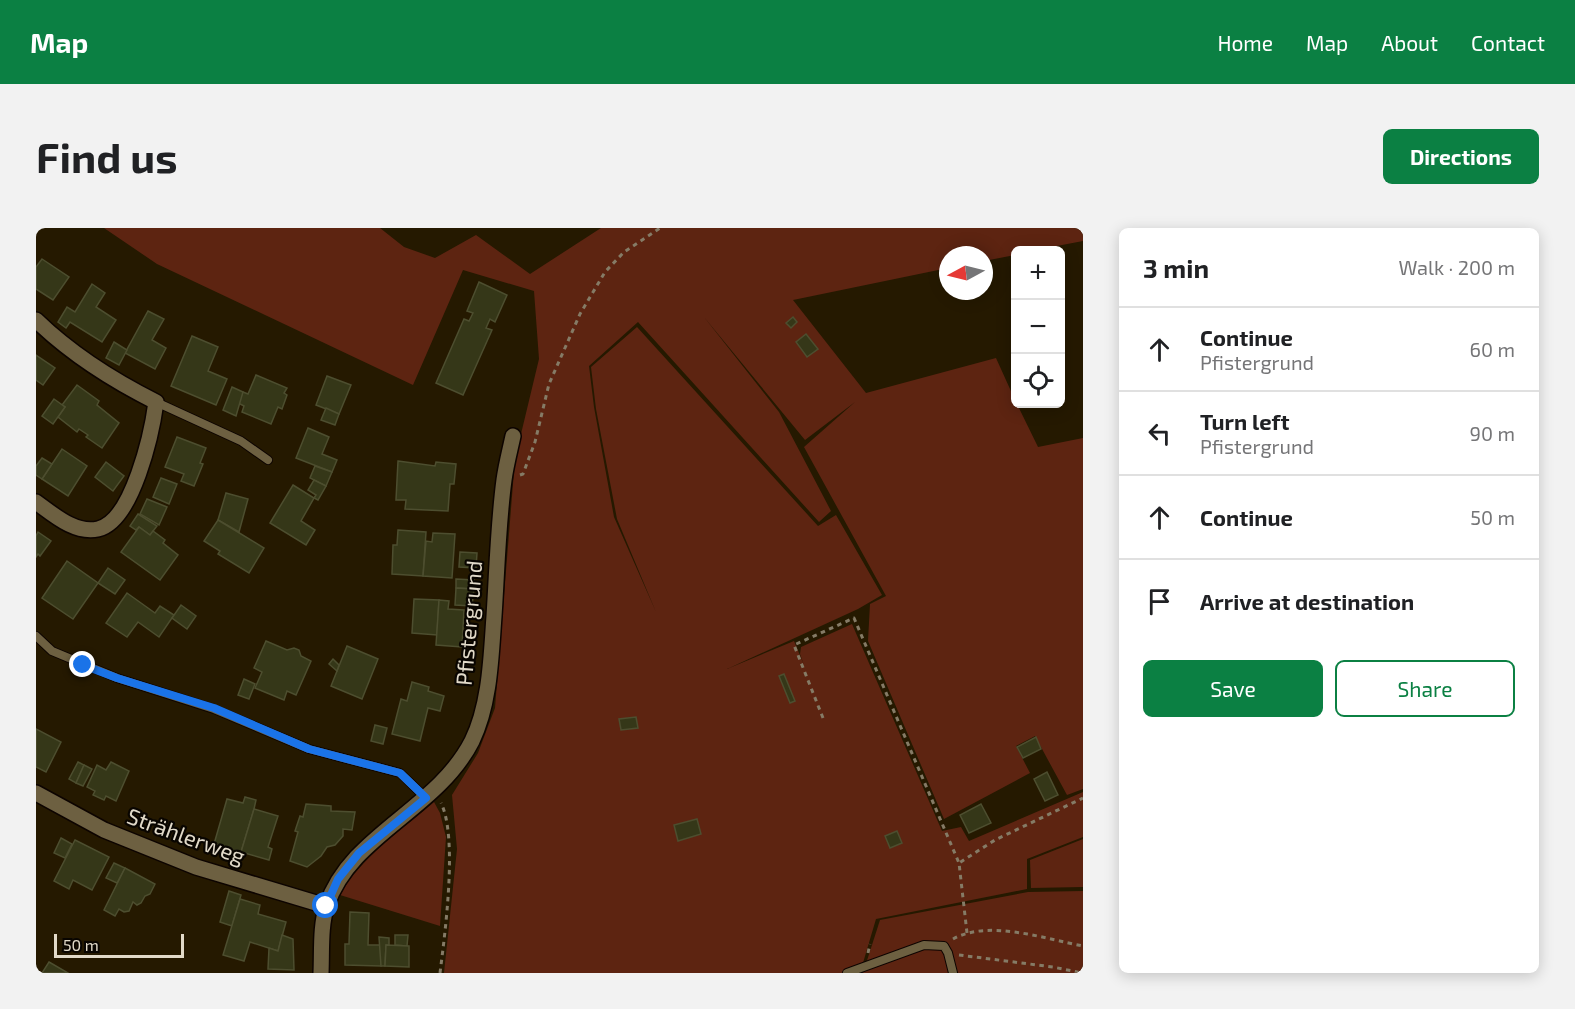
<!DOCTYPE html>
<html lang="en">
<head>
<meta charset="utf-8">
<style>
	body { margin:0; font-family:"Exo 2",sans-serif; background:#f2f2f2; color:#202124 }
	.controls { position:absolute; right:18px; top:18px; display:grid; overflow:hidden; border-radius:9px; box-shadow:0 3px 15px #0003 }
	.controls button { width:54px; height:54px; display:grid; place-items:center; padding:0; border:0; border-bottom:2px solid #e0e0e0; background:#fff; color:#202124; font:30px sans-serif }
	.compass { position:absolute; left:903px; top:18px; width:54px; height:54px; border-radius:50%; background:#fff; box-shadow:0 3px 15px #0003; rotate:263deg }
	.scale { position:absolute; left:18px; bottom:15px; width:130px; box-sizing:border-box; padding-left:6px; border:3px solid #e2dac9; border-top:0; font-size:16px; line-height:21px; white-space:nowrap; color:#e2dac9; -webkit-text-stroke:4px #090500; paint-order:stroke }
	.stop { position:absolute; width:18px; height:18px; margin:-14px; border:4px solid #1a73e8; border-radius:50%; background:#fff }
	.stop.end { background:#1a73e8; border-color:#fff; box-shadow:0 2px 6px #0008 }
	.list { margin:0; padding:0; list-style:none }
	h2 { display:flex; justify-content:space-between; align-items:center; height:78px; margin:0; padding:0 24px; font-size:26px }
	h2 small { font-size:20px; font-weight:400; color:#757577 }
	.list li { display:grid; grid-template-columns:39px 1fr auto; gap:18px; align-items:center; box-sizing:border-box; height:84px; padding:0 24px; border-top:2px solid #e0e0e0 }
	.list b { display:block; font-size:22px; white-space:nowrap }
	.list p { margin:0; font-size:20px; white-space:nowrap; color:#757577 }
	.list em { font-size:20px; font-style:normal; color:#757577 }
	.actions { display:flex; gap:12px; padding:18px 24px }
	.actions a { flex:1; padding:14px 0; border:2px solid #0b8043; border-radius:9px; text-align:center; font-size:21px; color:#0b8043 }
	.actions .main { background:#0b8043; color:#fff }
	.icon { flex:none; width:33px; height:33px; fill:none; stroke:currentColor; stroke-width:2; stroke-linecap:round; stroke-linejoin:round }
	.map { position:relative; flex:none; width:1047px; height:745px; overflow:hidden; border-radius:9px }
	header { display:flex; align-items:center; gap:36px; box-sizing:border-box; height:84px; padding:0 30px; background:#0b8043; color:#fff }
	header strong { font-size:28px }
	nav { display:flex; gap:33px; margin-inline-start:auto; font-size:21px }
	.intro { display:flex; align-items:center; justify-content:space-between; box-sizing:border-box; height:144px; padding:0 36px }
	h1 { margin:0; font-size:42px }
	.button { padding:15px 27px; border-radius:9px; background:#0b8043; color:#fff; font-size:21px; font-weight:700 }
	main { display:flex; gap:36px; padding:0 36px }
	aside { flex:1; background:#fff; border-radius:9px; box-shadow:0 3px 15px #0003 }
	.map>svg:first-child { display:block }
	.green { fill:#5d2411 }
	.building { fill:#353718; stroke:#4d4e2f; stroke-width:1.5 }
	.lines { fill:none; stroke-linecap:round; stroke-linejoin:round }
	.lane-casing { stroke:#0d0400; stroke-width:10 }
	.street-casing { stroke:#0d0400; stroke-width:18 }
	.path { stroke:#857b66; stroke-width:3; stroke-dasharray:4.5 4.5; stroke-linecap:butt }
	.lane { stroke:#6d6041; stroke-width:8 }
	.street { stroke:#6d6041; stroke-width:15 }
	.route { stroke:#1a73e8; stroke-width:8 }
	.labels { text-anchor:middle; stroke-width:4.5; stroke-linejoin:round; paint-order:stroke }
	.street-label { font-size:22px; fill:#e2dac9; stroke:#090500 }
</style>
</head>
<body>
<header>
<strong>Map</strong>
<nav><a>Home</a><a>Map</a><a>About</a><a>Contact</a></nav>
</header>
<div class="intro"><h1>Find us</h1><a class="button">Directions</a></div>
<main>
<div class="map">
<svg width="1047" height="745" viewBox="0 0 1047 745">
	<rect width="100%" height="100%" fill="#251900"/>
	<g class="green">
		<path d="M68 0H344L368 19 399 30 440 7 494 46 565 0H1047V13L1000 22H980L979 27 948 33V27H912V40L757 72 830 165 960 130 979 172 980 176H981L1002 219 1047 210V561L1031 567 999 508 980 518 994 545 908 591 832 413 834 376 850 368 768 219 819 174 769 212 668 89 743 184 795 283 783 294 602 94 553 138 558 179 578 289 620 384 581 291 560 181 555 139 601 99 782 298 800 287 846 367 822 381 691 441 758 413 768 437 764 426 765 419 816 396 906 603 925 599 933 613 1047 564V609L991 631V661L840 691 824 745H408L421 621 416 567 442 525 459 480 479 231 503 131 498 63 427 42 377 157 121 36Z"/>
		<path d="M398 574 404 585 410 609 404 698 304 667C325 629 366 602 398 574Z"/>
		<path d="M1047 611V659L995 660 994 632Z"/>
		<path d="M1047 663V745H827L844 692 992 664Z"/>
	</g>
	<g class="building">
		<path d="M6 31 33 49 17 72 0 61V39Z"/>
		<path d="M443 54 471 67 459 94 454 91 450 100 456 102 427 167 400 155 428 91 433 93 437 85 431 83Z"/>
		<path d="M56 56 69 65 60 79 80 92 66 114 34 94 30 100 22 94 31 79 39 84Z"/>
		<path d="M112 83 128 91 116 112 130 120 119 141 89 125Z"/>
		<path d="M757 89 761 94 755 100 750 95Z"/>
		<path d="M770 106 782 121 771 129 760 114Z"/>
		<path d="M156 108 182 119 172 143 191 151 180 177 135 158Z"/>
		<path d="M78 114 91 122 83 137 70 130Z"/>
		<path d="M0 127 19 140 7 157 0 152Z"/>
		<path d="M220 147 251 160 248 165 251 167 246 181 242 179 235 196 206 184 208 178 202 175 207 164 212 166Z"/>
		<path d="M291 148 315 157 303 186 280 177Z"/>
		<path d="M41 157 63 173 61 177 83 195 66 220 50 209 52 207 43 201 41 204 22 189 29 179 26 177Z"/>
		<path d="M196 159 207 164 200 188 187 182Z"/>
		<path d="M18 171 29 179 17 196 6 188Z"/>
		<path d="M290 180 303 186 299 197 285 192Z"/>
		<path d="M272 200 293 209 286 226 301 232 296 244 260 230Z"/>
		<path d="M141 209 170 220 164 235 167 236 158 258 145 253 148 246 129 239Z"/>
		<path d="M26 221 51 238 32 268 6 251Z"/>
		<path d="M6 230 16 236 6 251 0 247V238Z"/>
		<path d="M362 233 399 238 400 234 420 236 418 256H414L412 283 369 281 370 272H360Z"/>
		<path d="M70 234 88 248 77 263 59 249Z"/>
		<path d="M279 238 296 244 290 258 274 250Z"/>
		<path d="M125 250 141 256 133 276 117 269Z"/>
		<path d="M278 252 290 258 282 272 278 270 280 267 272 262Z"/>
		<path d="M257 257 278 270 265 293 279 302 270 317 234 295Z"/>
		<path d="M190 265 212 271 203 304 182 292Z"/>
		<path d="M111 271 131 279 123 297 104 286Z"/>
		<path d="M102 286 121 298 114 307 103 299 100 302 94 298Z"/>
		<path d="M182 292 228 320 213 345 182 326 184 323 168 313Z"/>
		<path d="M103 299 114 307 117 303 129 312 127 315 142 327 124 352 85 324Z"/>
		<path d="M362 302 390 304 387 348 356 346 357 317H361Z"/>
		<path d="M2 304 15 313 4 328 2 326 0 329V308Z"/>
		<path d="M397 305 419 306 416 350 387 348 390 313 396 314Z"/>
		<path d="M424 324 441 325 440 340 423 339Z"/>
		<path d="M31 333 62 355 37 391 6 370Z"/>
		<path d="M72 340 89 352 79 366 62 355Z"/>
		<path d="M420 351 438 352V361L420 360Z"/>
		<path d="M420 360 438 361 436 378 419 377Z"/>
		<path d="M91 365 119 385 124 378 138 387 123 409 102 394 91 409 70 395Z"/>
		<path d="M378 371 403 372 401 407 376 405Z"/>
		<path d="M403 372 413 373 412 381 428 382 426 419 400 417Z"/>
		<path d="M145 377 160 388 151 401 136 390Z"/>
		<path d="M230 413 251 422 258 420 263 422 265 428 275 433 260 467 251 463 248 472 219 460 226 444 218 440Z"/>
		<path d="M311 418 342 431 326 471 295 458Z"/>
		<path d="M297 431 303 437 301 443 293 436Z"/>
		<path d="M748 446 759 473 754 475 743 448Z"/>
		<path d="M208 451 219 456 213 471 202 467Z"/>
		<path d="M376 454 393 459 392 463 408 468 404 483 392 480 384 513 356 506 365 471 371 473Z"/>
		<path d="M600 489 602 500 585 502 583 491Z"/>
		<path d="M339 497 351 500 347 516 335 513Z"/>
		<path d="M0 501 25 514 10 544 0 539Z"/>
		<path d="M1000 509 1005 521 987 530 981 519Z"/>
		<path d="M42 534 48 537 40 555 33 551Z"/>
		<path d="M75 534 93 543 80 573 70 568 68 572 57 567 59 563 51 559 61 537 70 542Z"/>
		<path d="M48 537 56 541 47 558 40 555Z"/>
		<path d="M1011 544 1022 567 1009 573 998 551Z"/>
		<path d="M209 569 220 572 218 581 205 624 200 622 194 625 191 620 178 616 191 571 207 575Z"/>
		<path d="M270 576 295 578V583L319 584 316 602 307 601V608L299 617 291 619 285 628 271 639 254 633 262 604 259 603 264 588 267 589Z"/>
		<path d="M945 576 955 595 933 605 924 587Z"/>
		<path d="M218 581 242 588 232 619 236 621 233 632 205 624Z"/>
		<path d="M661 591 665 606 642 613 638 597Z"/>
		<path d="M861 603 866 615 854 620 849 608Z"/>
		<path d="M25 610 36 616 29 630 18 625Z"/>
		<path d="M39 612 73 629 56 662 37 652 33 661 18 653Z"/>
		<path d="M78 635 89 640 81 655 70 650Z"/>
		<path d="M89 640 119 656 114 666 109 668 105 675 101 677 97 674 93 683 88 684 83 681 79 688 68 682Z"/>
		<path d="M193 663 205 667 196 698 184 694Z"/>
		<path d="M204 671 224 677 222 686 250 694 242 723 214 714 208 733 187 727Z"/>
		<path d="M314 684 333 685 332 717H345V738L309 737V716H313Z"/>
		<path d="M246 707 257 711 258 742 232 741 233 720 242 723Z"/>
		<path d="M359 707H372L371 718 359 717Z"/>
		<path d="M343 709 353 710V717H350L349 738H345Z"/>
		<path d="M350 717 373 718V739L349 738Z"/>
		<path d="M13 734 32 745H6Z"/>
	</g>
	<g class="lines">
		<g class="lane-casing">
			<g id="lane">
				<path d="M120 174 205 213 232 232"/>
				<path d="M0 408 16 423 81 450 178 481 273 521 364 545 390 570"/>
				<path d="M811 745 888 717 908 718 912 725 917 745"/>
			</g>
		</g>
		<g class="street-casing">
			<g id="street">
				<path d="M0 92C35 126 76 152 120 174 116 204 97 293 62 301 39 306 18 287 0 274"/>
				<path d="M0 565 68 602 160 639 290 678"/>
				<path d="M285 745C286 723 284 698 291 677 314 607 401 582 436 513 454 476 455 429 458 388 461 343 462 297 468 252 470 237 474 222 477 208"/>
			</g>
		</g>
		<g class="path">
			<path d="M484 247 487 246 499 214 513 156 544 86 569 44 588 24 624 0"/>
			<path d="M787 490 758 417 818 390 923 635"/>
			<path d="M931 705 923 635 959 612 1047 570"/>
			<path d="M917 711C953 691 1009 711 1047 718"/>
			<path d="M832 725 834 716"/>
			<path d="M923 727 1017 739 1046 745"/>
			<path d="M404 745C409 705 422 609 405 575"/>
		</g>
		<use href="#lane" class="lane"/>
		<use href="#street" class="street"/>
	</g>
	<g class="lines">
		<path class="route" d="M47 437 81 450 178 480 273 521 364 545 390 570 323 625 302 651 290 678"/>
	</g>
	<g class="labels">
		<g class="street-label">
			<text transform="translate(433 395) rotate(-85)" y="8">Pfistergrund</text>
			<text transform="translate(150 608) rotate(20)" y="8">Strählerweg</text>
		</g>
	</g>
</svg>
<div class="controls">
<button>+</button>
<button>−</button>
<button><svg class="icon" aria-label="locate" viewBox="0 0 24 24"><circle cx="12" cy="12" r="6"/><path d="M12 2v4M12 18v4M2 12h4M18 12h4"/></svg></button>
</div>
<svg class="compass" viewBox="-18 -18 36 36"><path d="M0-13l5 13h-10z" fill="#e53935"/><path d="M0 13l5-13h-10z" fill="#757577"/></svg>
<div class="scale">50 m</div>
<div class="stop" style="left:290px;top:678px"></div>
<div class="stop end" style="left:47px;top:437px"></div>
</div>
<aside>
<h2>3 min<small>Walk · 200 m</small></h2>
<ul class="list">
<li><svg class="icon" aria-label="ahead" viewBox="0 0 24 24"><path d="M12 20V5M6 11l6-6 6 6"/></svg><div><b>Continue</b><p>Pfistergrund</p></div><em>60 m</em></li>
<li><svg class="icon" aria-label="left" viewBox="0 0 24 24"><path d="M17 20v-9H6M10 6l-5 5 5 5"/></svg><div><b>Turn left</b><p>Pfistergrund</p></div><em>90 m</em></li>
<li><svg class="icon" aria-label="ahead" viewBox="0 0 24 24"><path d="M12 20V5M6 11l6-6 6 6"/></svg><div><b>Continue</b></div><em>50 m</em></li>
<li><svg class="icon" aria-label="arrive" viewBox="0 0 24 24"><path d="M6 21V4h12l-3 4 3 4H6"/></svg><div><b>Arrive at destination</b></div></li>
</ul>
<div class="actions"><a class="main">Save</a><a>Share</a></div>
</aside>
</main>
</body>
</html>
